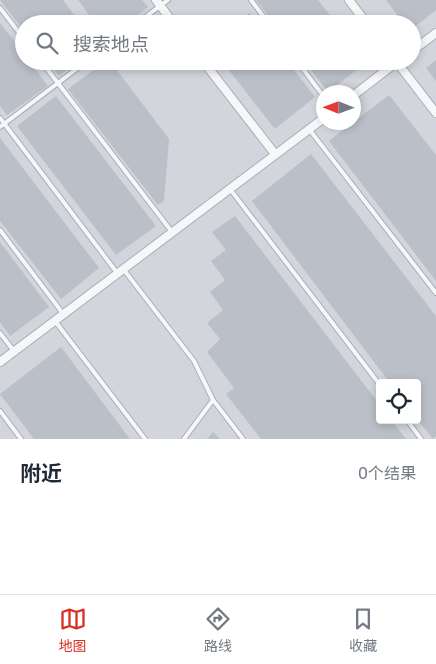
<!DOCTYPE html>
<html lang="zh">
<head>
<meta charset="utf-8">
<style>
	body { margin:0; font-family:"Golos Text","Noto Sans SC",sans-serif; background:#f2f2f3; color:#1f2937 }
	.controls { position:absolute; right:15px; bottom:15px; display:grid; overflow:hidden; border-radius:5px; box-shadow:0 2px 8px #0003 }
	.controls button { width:45px; height:45px; display:grid; place-items:center; padding:0; border:0; border-bottom:1px solid #e0e1e3; background:#fff; color:#1f2937; font:25px sans-serif }
	.compass { position:absolute; left:316px; top:85px; width:45px; height:45px; border-radius:50%; background:#fff; box-shadow:0 2px 8px #0003; rotate:271deg }
	.list { margin:0; padding:0; list-style:none }
	h2 { display:flex; justify-content:space-between; align-items:center; height:65px; margin:0; padding:0 20px; font-size:21px }
	h2 small { font-size:16px; font-weight:400; color:#747a83 }
	.icon { flex:none; width:28px; height:28px; fill:none; stroke:currentColor; stroke-width:2; stroke-linecap:round; stroke-linejoin:round }
	.map { position:relative; flex:none; width:436px; height:439px; overflow:hidden }
	.search { position:absolute; background:#fff; box-shadow:0 2px 8px #0003; left:15px; right:15px; top:15px; height:55px; display:flex; align-items:center; gap:12px; box-sizing:border-box; padding:0 18px; border-radius:28px; color:#747a83; font-size:19px }
	.sheet { height:155px; background:#fff }
	nav { display:flex; justify-content:space-around; align-items:center; box-sizing:border-box; height:70px; border-top:1px solid #e0e1e3; background:#fff; font-size:14px; color:#747a83 }
	nav a { display:grid; justify-items:center; gap:2px }
	nav .on { color:#d93025 }
	.map>svg:first-child { display:block }
	.built { fill:#d2d5dc; fill-rule:evenodd }
	.building { fill:#bbbfc7 }
	.lines { fill:none; stroke-linecap:round; stroke-linejoin:round }
	.lane-casing { stroke:#a9adb4; stroke-width:6 }
	.street-casing { stroke:#a9adb4; stroke-width:10 }
	.lane { stroke:#f6f7f9; stroke-width:4 }
	.street { stroke:#f6f7f9; stroke-width:8 }
</style>
</head>
<body>
<div class="map">
<svg width="436" height="439" viewBox="0 0 436 439">
	<rect width="100%" height="100%" fill="#e4e6ea"/>
	<path class="built" d="M0 0H436V439H0ZM24 24H412V61H24ZM324 92H354V122H324ZM380 383H417V420H380Z"/>
	<g class="building">
		<path d="M0 0H63L81 24H24V31Z"/>
		<path d="M78 0H142L148 7 127 24H96Z"/>
		<path d="M256 0H318L337 24H275Z"/>
		<path d="M386 0H436V10L412 29V24H404Z"/>
		<path d="M249 13 258 24H234Z"/>
		<path d="M0 23 24 54V61H29L48 86 7 115 0 106Z"/>
		<path d="M436 60V81L426 68Z"/>
		<path d="M47 61H78L59 76Z"/>
		<path d="M106 61H110L169 139 164 201 158 205 68 89Z"/>
		<path d="M228 61H287L315 97 275 129 228 69Z"/>
		<path d="M304 61H368L328 92Z"/>
		<path d="M389 95 436 155V281L329 141Z"/>
		<path d="M56 96 156 226 116 255 17 126Z"/>
		<path d="M0 138 99 268 61 299 0 221Z"/>
		<path d="M311 154 436 316V436L433 439 417 419V383H390L252 201Z"/>
		<path d="M235 216 380 405V420H391L406 439H261L226 394 234 388 207 352 220 339 207 323 223 310 210 292 225 280 211 261 226 250 212 232Z"/>
		<path d="M0 242 49 307 10 336 0 322Z"/>
		<path d="M61 347 130 439H34L0 394Z"/>
		<path d="M213 432 220 439H207Z"/>
	</g>
	<g class="lines">
		<g class="lane-casing">
			<g id="lane">
				<path d="M251 0 269 24"/>
				<path d="M0 8 24 39"/>
				<path d="M136 24 168 0"/>
				<path d="M41 61 172 232"/>
				<path d="M297 61 324 97"/>
				<path d="M0 118 118 274"/>
				<path d="M0 127 87 61"/>
				<path d="M309 129 436 293"/>
				<path d="M230 189 380 385"/>
				<path d="M0 230 64 315"/>
				<path d="M124 270 194 361 213 400 243 439"/>
				<path d="M55 321 145 439"/>
				<path d="M0 333 14 351"/>
				<path d="M0 411 21 439"/>
				<path d="M407 420 421 439"/>
				<path d="M184 439 213 400"/>
			</g>
		</g>
		<g class="street-casing">
			<g id="street">
				<path d="M156 0 174 24"/>
				<path d="M349 0 367 24"/>
				<path d="M412 51 436 33"/>
				<path d="M203 61 275 154"/>
				<path d="M396 61 436 113"/>
				<path d="M354 95 398 61"/>
				<path d="M0 362 324 118"/>
			</g>
		</g>
		<use href="#lane" class="lane"/>
		<use href="#street" class="street"/>
	</g>
</svg>
<div class="controls">
<button><svg class="icon" aria-label="locate" viewBox="0 0 24 24"><circle cx="12" cy="12" r="6"/><path d="M12 2v4M12 18v4M2 12h4M18 12h4"/></svg></button>
</div>
<svg class="compass" viewBox="-18 -18 36 36"><path d="M0-13l5 13h-10z" fill="#e53935"/><path d="M0 13l5-13h-10z" fill="#747a83"/></svg>
<div class="search"><svg class="icon" aria-label="search" viewBox="0 0 24 24"><circle cx="10" cy="10" r="6"/><path d="M15 15l6 6"/></svg>搜索地点</div>
</div>
<section class="sheet">
<h2>附近<small>0个结果</small></h2>
<ul class="list">
</ul>
</section>
<nav>
<a class="on"><svg class="icon" aria-label="map" viewBox="0 0 24 24"><path d="M3 6l6-2 6 2 6-2v14l-6 2-6-2-6 2zM9 4v14M15 6v14"/></svg>地图</a>
<a><svg class="icon" aria-label="directions" viewBox="0 0 24 24"><path d="M12 3l9 9-9 9-9-9zM9 14v-3h6M13 9l2 2-2 2"/></svg>路线</a>
<a><svg class="icon" aria-label="saved" viewBox="0 0 24 24"><path d="M7 4h10v16l-5-4-5 4z"/></svg>收藏</a>
</nav>
</body>
</html>
